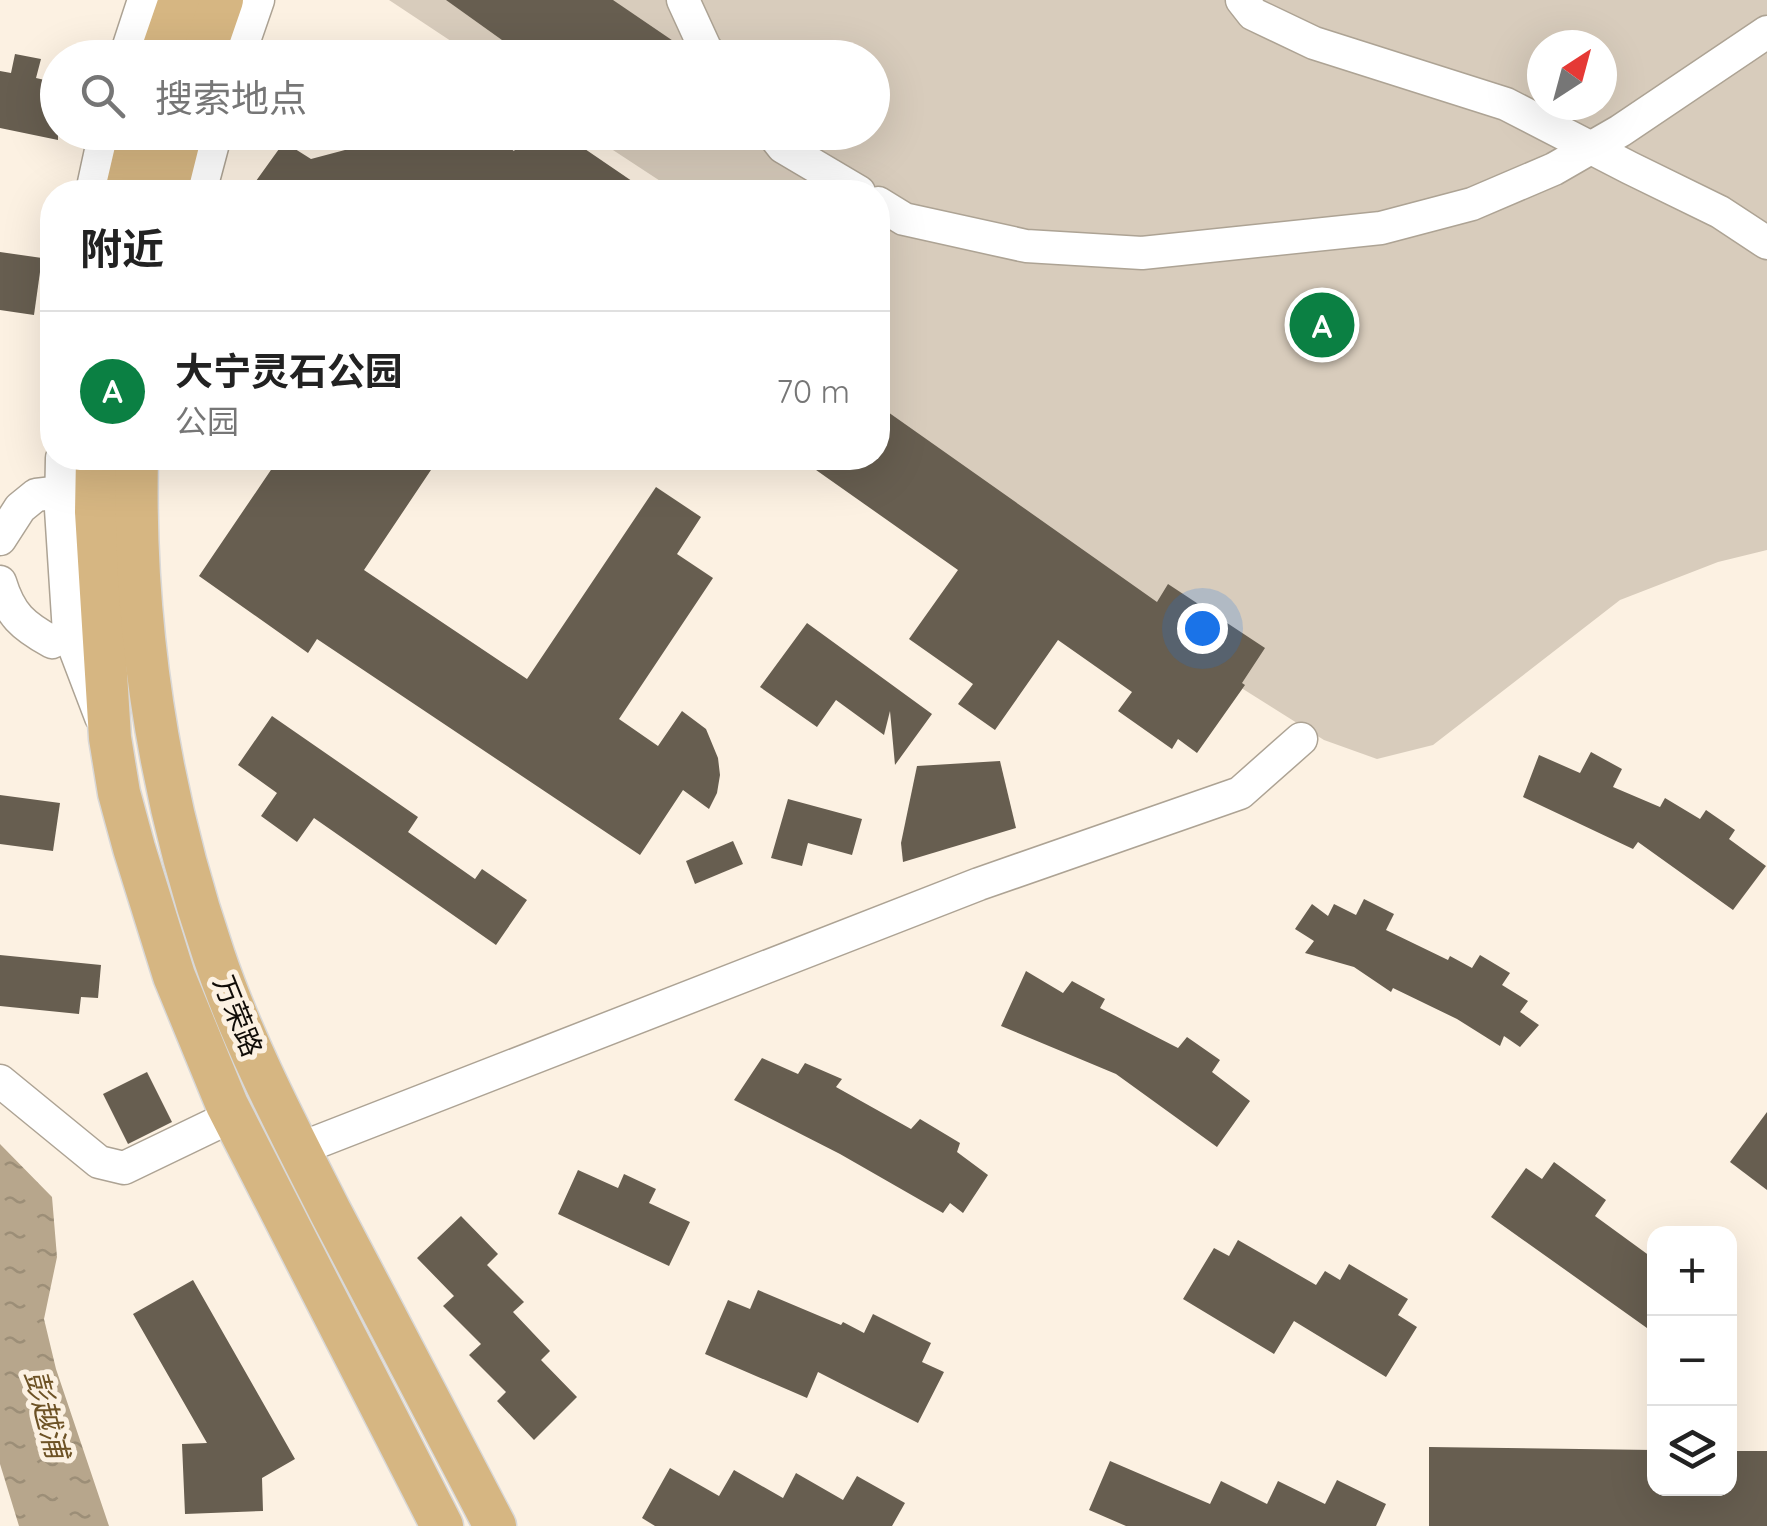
<!DOCTYPE html>
<html lang="zh">
<head>
<meta charset="utf-8">
<style>
	body { margin:0; font-family:Quicksand,"Noto Sans SC",sans-serif; background:#f2f2f2; color:#222 }
	.controls { position:absolute; right:30px; bottom:30px; display:grid; overflow:hidden; border-radius:20px; box-shadow:0 10px 40px #0002 }
	.controls button { width:90px; height:90px; display:grid; place-items:center; padding:0; border:0; border-bottom:2px solid #e0e0e0; background:#fff; color:#222; font:50px sans-serif }
	.compass { position:absolute; left:1527px; top:30px; width:90px; height:90px; border-radius:50%; background:#fff; box-shadow:0 10px 40px #0002; rotate:36deg }
	.you { position:absolute; left:1202px; top:628px; width:35px; height:35px; margin:-25px; border:8px solid #fff; border-radius:50%; background:#1a73e8; box-shadow:0 0 0 15px #1a73e833 }
	.badge { display:grid; place-items:center; width:65px; height:65px; border-radius:50%; background:#0b8043; color:#fff; font-size:32px; font-weight:700 }
	.pin { position:absolute; translate:-50% -50%; border:5px solid #fff; box-shadow:0 2px 10px #0006 }
	.list { margin:0; padding:0; list-style:none }
	h2 { display:flex; justify-content:space-between; align-items:center; height:130px; margin:0; padding:0 40px; font-size:42px }
	h2 small { font-size:32px; font-weight:400; color:#767676 }
	.list li { display:grid; grid-template-columns:65px 1fr auto; gap:30px; align-items:center; box-sizing:border-box; height:160px; padding:0 40px; border-top:2px solid #e0e0e0 }
	.list b { display:block; font-size:38px; white-space:nowrap }
	.list p { margin:0; font-size:32px; white-space:nowrap; color:#767676 }
	.list em { font-size:32px; font-style:normal; color:#767676 }
	.icon { flex:none; width:55px; height:55px; fill:none; stroke:currentColor; stroke-width:2; stroke-linecap:round; stroke-linejoin:round }
	.map { position:relative; flex:none; width:1767px; height:1526px; overflow:hidden }
	.search { position:absolute; background:#fff; box-shadow:0 10px 40px #0002; left:40px; top:40px; width:850px; height:110px; display:flex; align-items:center; gap:25px; box-sizing:border-box; padding:0 35px; border-radius:55px; color:#767676; font-size:38px }
	.panel { position:absolute; background:#fff; box-shadow:0 10px 40px #0002; left:40px; top:180px; width:850px; height:290px; border-radius:40px }
	.map>svg:first-child { display:block }
	.park { fill:#d8ccbc; fill-rule:evenodd }
	.water { fill:url(#water-ripples) }
	.building { fill:#675e50 }
	.lines { fill:none; stroke-linecap:round; stroke-linejoin:round }
	.minor-casing { stroke:#ada394; stroke-width:35 }
	.major-casing { stroke:#d9d8d7; stroke-width:45 }
	.minor { stroke:#fff; stroke-width:32 }
	.major { stroke:#d6b682; stroke-width:42 }
	.labels { text-anchor:middle; stroke-width:10; stroke-linejoin:round; paint-order:stroke }
	.street-label { font-size:28px; fill:#100c07; stroke:#fcf1e2 }
	.water-label { font-size:30px; font-style:italic; fill:#6d5225; stroke:#fcf1e2 }
</style>
</head>
<body>
<div class="map">
<svg width="1767" height="1526" viewBox="0 0 1767 1526">
	<defs>
		<pattern id="water-ripples" width="26" height="14" patternUnits="userSpaceOnUse" patternTransform="scale(2.5)"><rect width="26" height="14" fill="#b7a68c"/><path d="M2 4q2-2 4 0t4 0M15 11q2-2 4 0t4 0" fill="none" stroke="#9c8e77"/></pattern>
	</defs>
	<rect width="100%" height="100%" fill="#fcf1e2"/>
	<path class="park" d="M389 0H1767V550L1718 562 1620 600 1433 745 1377 759 1324 740 876 458 878 192H677L587 133 872 132V58L475 57ZM1542 45H1602V105H1542Z"/>
	<path class="water" d="M0 1144 52 1197 57 1257 44 1319 56 1369 109 1526H19L0 1464Z"/>
	<g class="building">
		<path d="M446 0H613L682 47 688 58H527Z"/>
		<path d="M15 54 41 59 36 78 58 83V140L0 128V71L11 73Z"/>
		<path d="M369 132H487L514 151 527 132H560L648 192H248L284 142 311 159 360 146Z"/>
		<path d="M0 252 42 258 34 315 0 310Z"/>
		<path d="M878 405 1157 602 1168 584 1265 648 1242 683 1245 685 1197 753 1178 739 1172 749 1118 711 1132 692 1058 640 995 730 958 704 973 684 909 639 958 570 799 458H878Z"/>
		<path d="M279 458H439L364 570 527 679 656 487 701 517 677 554 713 578 619 719 658 746 682 711 706 729 718 758 720 775 717 793 709 809 683 790 640 855 317 639 308 653 199 576Z"/>
		<path d="M807 623 932 714 895 765 890 711 884 735 836 700 817 727 760 687Z"/>
		<path d="M272 716 418 817 408 832 475 879 482 869 527 900 496 945 314 818 297 842 261 816 277 793 238 765Z"/>
		<path d="M1591 752 1622 769 1613 787 1660 807 1665 798 1700 819 1706 810 1735 830 1729 839 1766 866 1733 910 1638 842 1633 849 1523 797 1539 755 1580 773Z"/>
		<path d="M1000 761 1016 828 903 862 901 843 917 766Z"/>
		<path d="M0 795 60 803 53 851 0 844Z"/>
		<path d="M788 799 862 819 852 855 808 843 802 866 771 858Z"/>
		<path d="M733 841 743 864 695 884 686 861Z"/>
		<path d="M1364 899 1394 914 1386 930 1448 960 1450 956 1472 968 1480 955 1510 973 1502 985 1528 1001 1520 1012 1539 1025 1520 1047 1504 1036 1500 1046 1457 1019 1393 988 1391 992 1354 967 1305 953 1314 941 1295 929 1312 904 1328 916 1334 904 1356 915Z"/>
		<path d="M0 955 101 965 98 998 81 997 79 1014 0 1006Z"/>
		<path d="M1026 971 1063 993 1072 981 1105 999 1100 1008 1178 1048 1187 1037 1220 1060 1212 1072 1250 1101 1217 1147 1116 1074 1001 1026Z"/>
		<path d="M762 1058 798 1074 805 1063 842 1079 836 1087 911 1129 920 1119 960 1143 957 1152 988 1175 963 1213 950 1203 943 1213 840 1154 734 1100Z"/>
		<path d="M147 1072 172 1122 128 1144 103 1094Z"/>
		<path d="M1767 1112V1190L1730 1162Z"/>
		<path d="M1554 1162 1606 1200 1595 1216 1654 1259V1333L1491 1217 1526 1168 1542 1179Z"/>
		<path d="M578 1170 618 1188 624 1174 656 1189 649 1203 690 1222 669 1266 558 1214Z"/>
		<path d="M461 1216 498 1254 487 1265 524 1302 513 1312 550 1351 541 1360 577 1397 534 1440 497 1401 506 1392 469 1355 481 1344 443 1306 454 1296 417 1258Z"/>
		<path d="M1238 1240 1316 1285 1325 1271 1340 1280 1349 1264 1408 1299 1398 1315 1417 1327 1386 1377 1294 1321 1274 1354 1183 1299 1214 1248 1229 1256Z"/>
		<path d="M193 1280 295 1459 262 1478 263 1511 185 1514 182 1444 207 1443 133 1314Z"/>
		<path d="M758 1290 841 1325 843 1322 864 1333 873 1314 931 1343 922 1362 944 1372 918 1423 818 1372 807 1398 705 1354 728 1300 750 1309Z"/>
		<path d="M1429 1447 1654 1450V1488H1730V1451H1767V1526H1429Z"/>
		<path d="M1110 1461 1210 1504 1221 1481 1267 1504 1278 1481 1325 1504 1337 1480 1386 1504 1376 1526H1126L1089 1510Z"/>
		<path d="M670 1468 719 1496 734 1470 783 1498 796 1473 843 1500 857 1476 905 1503 892 1526H655L642 1518Z"/>
	</g>
	<g class="lines">
		<g class="minor-casing">
			<g id="minor">
				<path d="M683 0 705 48 713 58"/>
				<path d="M1242 0 1253 14 1314 43 1506 104 1630 168 1720 212 1767 243"/>
				<path d="M125 58 144 0"/>
				<path d="M238 58 258 0"/>
				<path d="M771 132 783 147 859 192"/>
				<path d="M92 192 105 132"/>
				<path d="M200 192 216 132"/>
				<path d="M878 203 904 219 1026 246 1142 253 1381 228 1472 204 1554 169 1620 131 1767 32"/>
				<path d="M62 458 61 509 69 633 101 717"/>
				<path d="M0 539 20 508 36 495 62 492"/>
				<path d="M0 582C10 615 23 626 52 642L69 633"/>
				<path d="M0 1081 99 1162 124 1168 232 1116"/>
				<path d="M299 1149 979 884 1240 793 1301 739"/>
			</g>
		</g>
		<g class="major-casing">
			<g id="major">
				<path d="M160 58 180 0"/>
				<path d="M202 58 222 0"/>
				<path d="M126 192 140 132"/>
				<path d="M166 192 181 132"/>
				<path d="M97 458 96 512 110 738 119 793 134 848 174 976 227 1105 442 1526"/>
				<path d="M137 458C133 627 159 795 214 956 244 1045 288 1128 330 1211 385 1316 441 1421 495 1526"/>
			</g>
		</g>
		<use href="#minor" class="minor"/>
		<use href="#major" class="major"/>
	</g>
	<g class="labels">
		<g class="street-label">
			<text transform="translate(238 1016) rotate(68)" y="10">万荣路</text>
		</g>
		<g class="water-label">
			<text transform="translate(46 1414) rotate(75)" y="10">彭越浦</text>
		</g>
	</g>
</svg>
<div class="controls">
<button>+</button>
<button>−</button>
<button><svg class="icon" aria-label="layers" viewBox="0 0 24 24"><path d="M12 4l9 5-9 5-9-5zM3 14l9 5 9-5"/></svg></button>
</div>
<svg class="compass" viewBox="-18 -18 36 36"><path d="M0-13l5 13h-10z" fill="#e53935"/><path d="M0 13l5-13h-10z" fill="#767676"/></svg>
<div class="you"></div>
<div class="pin badge" style="left:1322px;top:325px">A</div>
<div class="search"><svg class="icon" aria-label="search" viewBox="0 0 24 24"><circle cx="10" cy="10" r="6"/><path d="M15 15l6 6"/></svg>搜索地点</div>
<section class="panel">
<h2>附近<small></small></h2>
<ul class="list">
<li><span class="badge">A</span><div><b>大宁灵石公园</b><p>公园</p></div><em>70 m</em></li>
</ul>
</section>
</div>
</body>
</html>
